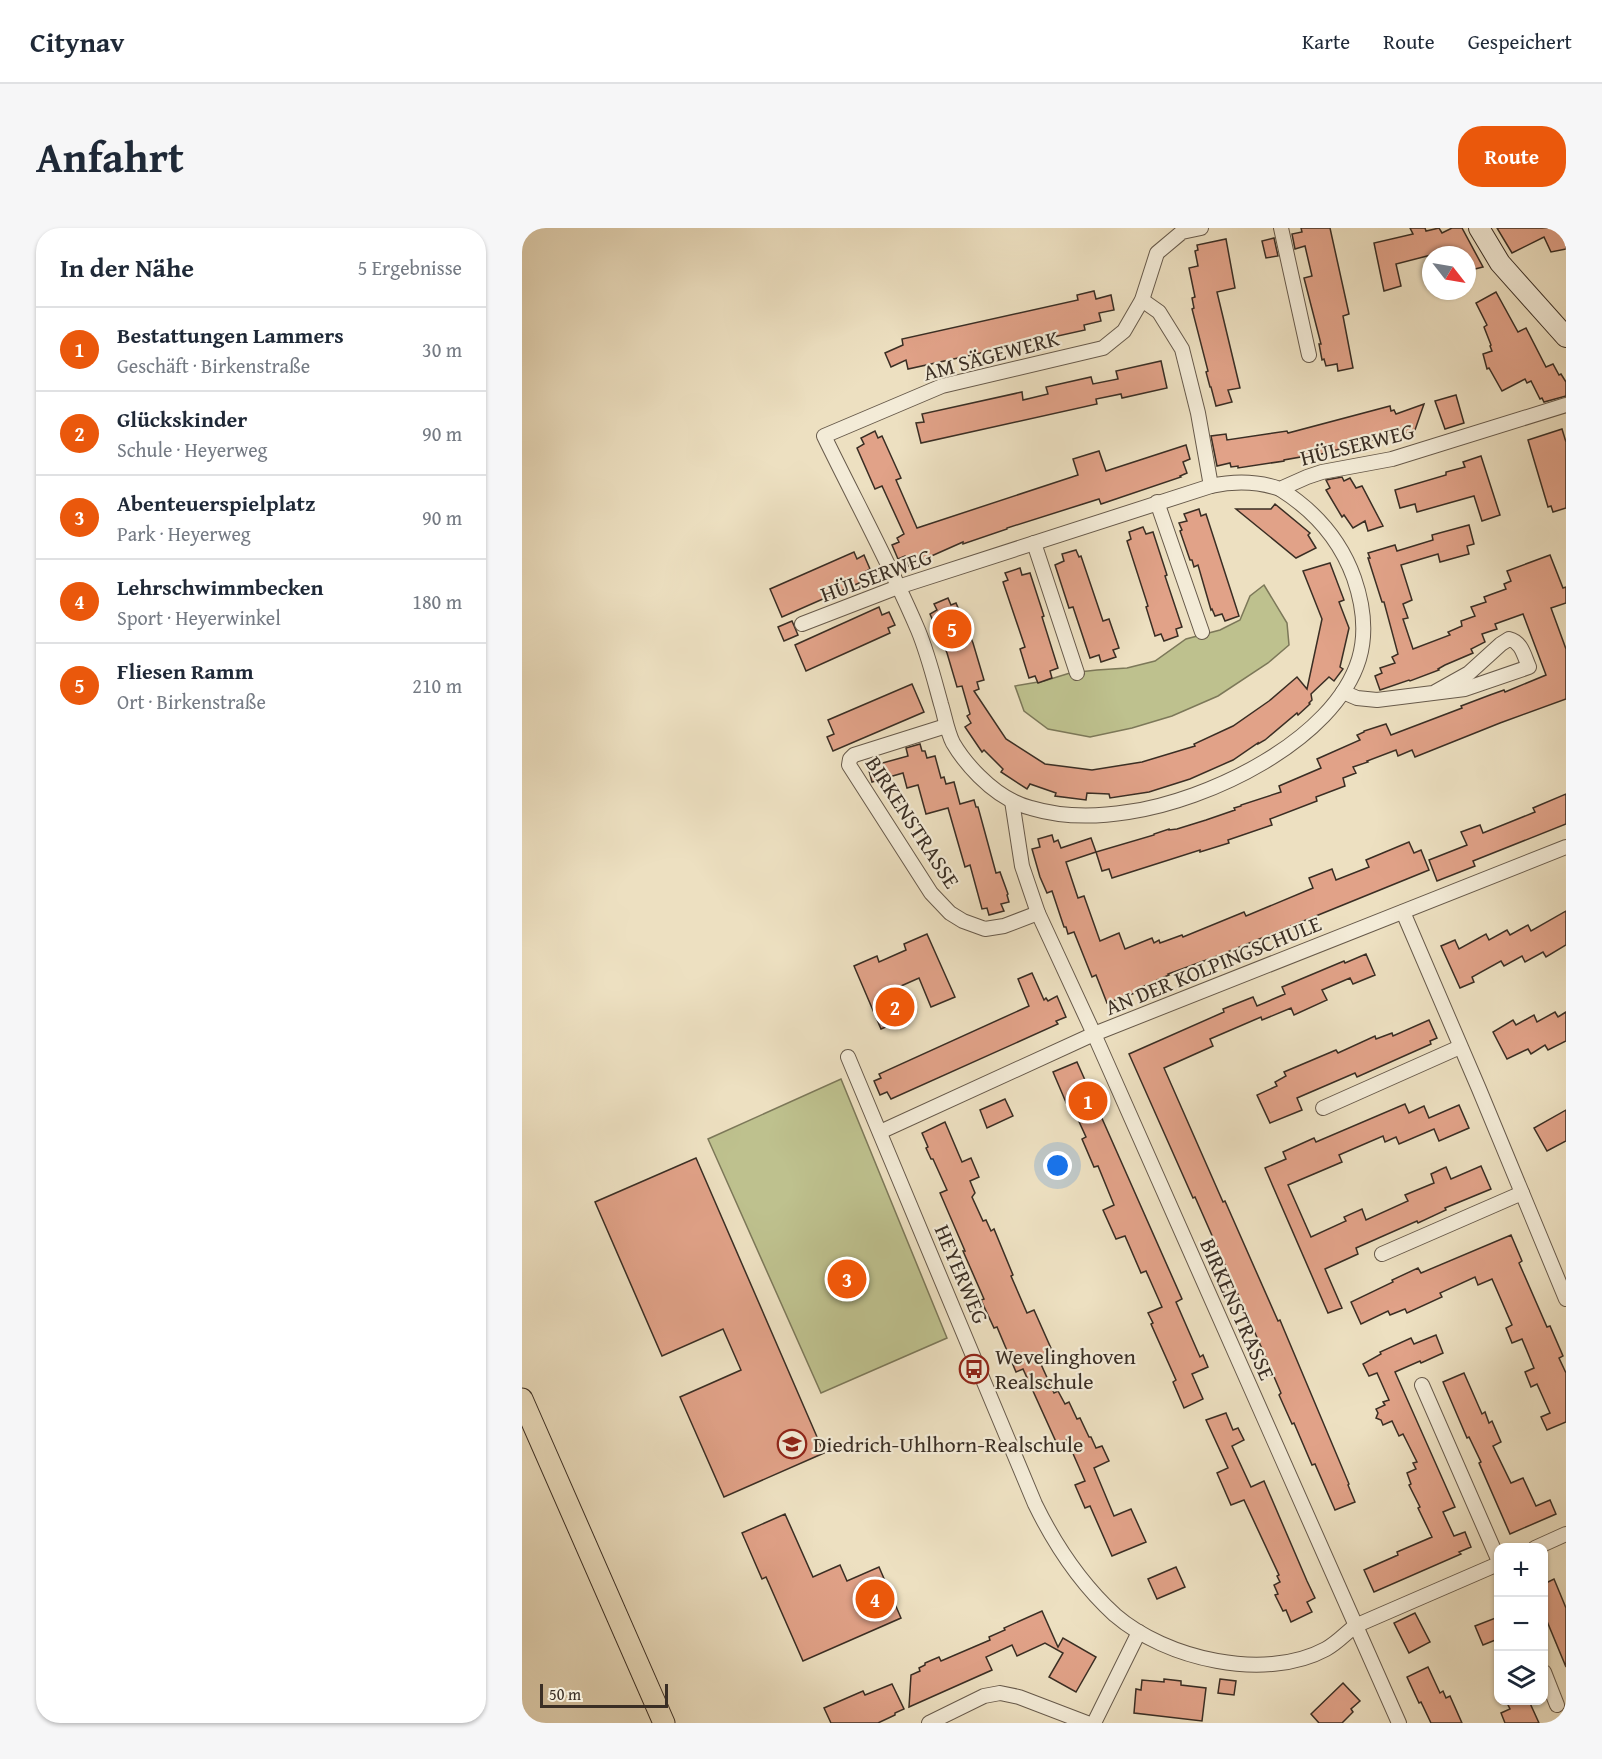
<!DOCTYPE html>
<html lang="de">
<head>
<meta charset="utf-8">
<style>
	body { margin:0; font-family:"Gentium Book Plus",serif; background:#f6f6f7; color:#1f2937 }
	.controls { position:absolute; right:18px; bottom:18px; display:grid; overflow:hidden; border-radius:12px; box-shadow:0 2px 4px #0004 }
	.controls button { width:54px; height:54px; display:grid; place-items:center; padding:0; border:0; border-bottom:2px solid #e0e1e3; background:#fff; color:#1f2937; font:30px sans-serif }
	.compass { position:absolute; left:900px; top:18px; width:54px; height:54px; border-radius:50%; background:#fff; box-shadow:0 2px 4px #0004; rotate:121deg }
	.scale { position:absolute; left:18px; bottom:15px; width:128px; box-sizing:border-box; padding-left:6px; border:3px solid #3a2e24; border-top:0; font-size:16px; line-height:21px; white-space:nowrap; color:#3a2e24; -webkit-text-stroke:4px #f3ebd7; paint-order:stroke }
	.you { position:absolute; left:536px; top:938px; width:21px; height:21px; margin:-15px; border:4px solid #fff; border-radius:50%; background:#1a73e8; box-shadow:0 0 0 9px #1a73e833 }
	.badge { display:grid; place-items:center; width:39px; height:39px; border-radius:50%; background:#ea580c; color:#fff; font-size:20px; font-weight:700 }
	.pin { position:absolute; translate:-50% -50%; border:3px solid #fff; box-shadow:0 2px 6px #0006 }
	.list { margin:0; padding:0; list-style:none }
	h2 { display:flex; justify-content:space-between; align-items:center; height:78px; margin:0; padding:0 24px; font-size:26px }
	h2 small { font-size:20px; font-weight:400; color:#747a83 }
	.list li { display:grid; grid-template-columns:39px 1fr auto; gap:18px; align-items:center; box-sizing:border-box; height:84px; padding:0 24px; border-top:2px solid #e0e1e3 }
	.list b { display:block; font-size:22px; white-space:nowrap }
	.list p { margin:0; font-size:20px; white-space:nowrap; color:#747a83 }
	.list em { font-size:20px; font-style:normal; color:#747a83 }
	.icon { flex:none; width:33px; height:33px; fill:none; stroke:currentColor; stroke-width:2; stroke-linecap:round; stroke-linejoin:round }
	.map { position:relative; flex:none; width:1044px; height:1495px; overflow:hidden; border-radius:24px }
	header { display:flex; align-items:center; gap:36px; box-sizing:border-box; height:84px; padding:0 30px; background:#fff; border-bottom:2px solid #e0e1e3 }
	header strong { font-size:28px }
	nav { display:flex; gap:33px; margin-inline-start:auto; font-size:21px }
	.intro { display:flex; align-items:center; justify-content:space-between; box-sizing:border-box; height:144px; padding:0 36px }
	h1 { margin:0; font-size:42px }
	.button { padding:15px 27px; border-radius:24px; background:#ea580c; color:#fff; font-size:21px; font-weight:700 }
	main { display:flex; gap:36px; padding:0 36px }
	aside { flex:1; background:#fff; border-radius:24px; box-shadow:0 2px 4px #0004 }
	.map>svg:first-child { display:block }
	.green { fill:#bec18e; stroke:#7c7859; stroke-width:1.5 }
	.building { fill:#e1a288; stroke:#3a2e24; stroke-width:1.5 }
	.lines { fill:none; stroke-linecap:round; stroke-linejoin:round }
	.street-casing { stroke:#675a4b; stroke-width:16 }
	.secondary-casing { stroke:#3a2e24; stroke-width:22 }
	.primary-casing { stroke:#3a2e24; stroke-width:23 }
	.street { stroke:#f3ebd7; stroke-width:14 }
	.secondary { stroke:#f3ebd7; stroke-width:20 }
	.primary { stroke:#ede0c1; stroke-width:21 }
	.labels { text-anchor:middle; stroke-width:4.5; stroke-linejoin:round; paint-order:stroke }
	.street-label { font-size:22px; fill:#3a2e24; stroke:#f3ebd7 }
	.poi-label { font-size:22px; fill:#3a2e24; stroke:#f3ebd7; text-anchor:start }
</style>
</head>
<body>
<header>
<strong>Citynav</strong>
<nav><a>Karte</a><a>Route</a><a>Gespeichert</a></nav>
</header>
<div class="intro"><h1>Anfahrt</h1><a class="button">Route</a></div>
<main>
<aside>
<h2>In der Nähe<small>5 Ergebnisse</small></h2>
<ul class="list">
<li><span class="badge">1</span><div><b>Bestattungen Lammers</b><p>Geschäft · Birkenstraße</p></div><em>30 m</em></li>
<li><span class="badge">2</span><div><b>Glückskinder</b><p>Schule · Heyerweg</p></div><em>90 m</em></li>
<li><span class="badge">3</span><div><b>Abenteuerspielplatz</b><p>Park · Heyerweg</p></div><em>90 m</em></li>
<li><span class="badge">4</span><div><b>Lehrschwimmbecken</b><p>Sport · Heyerwinkel</p></div><em>180 m</em></li>
<li><span class="badge">5</span><div><b>Fliesen Ramm</b><p>Ort · Birkenstraße</p></div><em>210 m</em></li>
</ul>
</aside>
<div class="map">
<svg width="1044" height="1495" viewBox="0 0 1044 1495">
	<rect width="100%" height="100%" fill="#ede0c1"/>
	<filter id="stains"><feTurbulence type="fractalNoise" baseFrequency=".00333" numOctaves="4"/><feColorMatrix values="0 0 0 0 .2 0 0 0 0 .09 0 0 0 0 .02 0 0 0 .5 -.17"/></filter>
	<radialGradient id="worn" r=".72"><stop offset=".6" stop-color="#630" stop-opacity="0"/><stop offset="1" stop-color="#630" stop-opacity=".3"/></radialGradient>
	<g class="green">
		<path d="M742 357 765 395 767 417 746 435 696 468 650 488 610 500 568 509 526 501 502 483 493 458 522 453 548 445 575 442 605 440 633 433 664 411 698 402 718 392 728 368Z"/>
		<path d="M319 851 425 1110 299 1165 186 911Z"/>
	</g>
	<g class="building">
		<path d="M779 0H808L827 86 821 88 831 140 816 143 815 136 804 138 802 131 800 132 797 116H799L782 50 790 48 783 18 773 21 770 6 780 4Z"/>
		<path d="M888 0H903L904 3 917 0 920 5 930 0H940L961 39 945 43V27H938L928 24 909 27 874 36 879 58 862 63 852 15 891 6Z"/>
		<path d="M975 0H1044V21L1029 24 1022 9 990 25Z"/>
		<path d="M752 10 756 28 744 30 740 13Z"/>
		<path d="M704 11 713 60 695 64 718 160 706 162 710 174 694 178 689 159H688L684 144 686 143 670 81 672 80 670 70 673 69 667 40 676 38 673 23 676 22 675 17Z"/>
		<path d="M572 63 574 71 589 67 592 82 577 85 579 93 562 97 563 102 386 141 384 132 369 139 363 125 381 117 380 111 556 72 555 67Z"/>
		<path d="M974 64 996 104 1004 100 1024 139 1031 136 1037 147 1039 146 1044 154V168L1022 174 1020 170 1018 171 1009 153 1005 155 1003 151 980 163 967 140 965 141 961 126 970 123 968 118 969 117 962 99 965 97 954 75Z"/>
		<path d="M639 133 645 160 600 170 599 166 574 171 575 176 399 215 394 195 402 194 400 186 500 164 501 172 526 166 524 159 569 149 571 156 596 151 594 143Z"/>
		<path d="M934 167 942 195 923 201 913 173Z"/>
		<path d="M902 176 893 202 877 207 876 205 796 227V226L762 232V233L716 240V238L709 239 708 235 695 238 689 208 704 206 705 212 765 203 766 205 868 178 869 183 872 182 874 186Z"/>
		<path d="M1040 201 1044 214V280L1031 284 1029 278 1026 279 1006 212Z"/>
		<path d="M353 203 356 210 360 208 379 250 374 252 395 300 556 247 551 231 577 223 584 243 664 217 668 231 661 234 665 245 658 248 659 249 579 276 577 271 485 300V301L441 316V314L387 338 383 328 376 331 370 317 377 314 375 310 382 306 360 258 353 261 335 220 342 216 339 210Z"/>
		<path d="M959 228 978 287 960 293 952 268 895 284 893 276 878 280 873 262 924 247V244L943 239 941 234Z"/>
		<path d="M820 249 822 253 828 250 834 260 840 258 861 298 846 303 843 293 831 300 822 287 820 289 804 262 808 260 804 252Z"/>
		<path d="M753 276 788 305 786 307 794 320 774 330 714 281H749Z"/>
		<path d="M677 281 679 288 684 286 717 388 703 393 700 386 693 388 690 381 689 382 676 337 672 339 670 332H668L658 303 660 302 657 295 665 293 662 286Z"/>
		<path d="M947 297 952 316 945 318 947 326 918 334 916 326 879 337 890 372 881 376 886 390 881 391 891 421 928 407 926 404 940 398 939 393 953 388 949 379 964 374 962 369 984 361 982 356 989 353 985 343 1028 327 1041 360 1044 359V375L1029 380 1044 421V471L978 495 893 529 890 522 876 528 874 522 845 533 846 534 831 539 834 545 821 550 823 558 794 569 795 573 748 591 750 597 706 612 707 615 678 624V622L590 650 587 641 580 643 574 624 632 607V606L647 601V602L655 601 684 592 713 582 712 580 719 578V577L759 564 757 558 799 540 795 531 838 512 835 507 842 504V503L864 496 869 507 940 480 939 478 968 467 982 462 983 464 1024 447 1001 386 973 396 975 401 960 406 963 414 949 421 951 425 923 437 916 441 917 442 888 453 887 452 858 462 853 448 860 445 858 440 873 435 870 429 876 426 862 374H860L846 330H848L846 325 873 317 875 323 911 312 910 307Z"/>
		<path d="M621 299 624 306 631 304 645 347 643 348 660 399 654 401 656 408 642 413 639 406 633 408 624 379 626 378 605 313 609 311 607 304Z"/>
		<path d="M554 322 557 329 559 328 581 393 587 391 597 420 591 422 594 429 579 434 577 427 568 430 551 379 547 380 533 337 542 333 540 326Z"/>
		<path d="M332 324 335 331 342 327 348 341 341 345 344 352 260 389 248 361Z"/>
		<path d="M808 335 822 372 817 374 827 400 818 439 821 441 812 453 807 449 789 466 790 472 787 475 788 476 776 487 775 485 743 512 736 516V515L711 532 668 551 627 564 588 570 587 566 565 565 564 572 533 568 534 565 508 556 505 561 479 544 481 541 462 522 460 524 443 499 449 495 445 488 448 486 440 458 435 459 425 425 408 386 415 382 412 376 426 370 429 377 434 375 451 415 462 452 455 454 457 461 452 463 484 511 523 536 570 542 620 534 673 518 672 516 711 498 747 473 775 449 785 461 800 391 781 343Z"/>
		<path d="M498 340 500 347 508 345 522 388 520 389 536 440 528 443 530 450 516 455 513 448 507 450 498 421 503 419 481 354 486 352 483 345Z"/>
		<path d="M357 379 360 387 367 384 373 397 366 400 368 405 284 443 273 417Z"/>
		<path d="M270 393 276 407 262 413 256 399Z"/>
		<path d="M390 456 402 484 311 523 305 509 312 506 306 492Z"/>
		<path d="M398 516 400 523H403L405 530 413 528 419 550 422 549 424 556 432 554 438 576 452 572 454 579H456L474 645 478 644 486 666 485 667 487 674 479 676 482 683 467 687 465 680 460 681 448 637 443 639 426 580 404 586 396 557 385 560 381 545 350 554 346 539 386 528 384 520Z"/>
		<path d="M1044 566V596L951 633 953 638 915 653 907 632 945 617 939 604 958 597 961 605 1013 584 1011 580Z"/>
		<path d="M530 607 532 614 536 612 539 620 569 610 574 624 544 634 556 670 562 668 578 713 597 705 603 721 630 710 632 715 637 712 638 715 660 707 661 709 722 684 724 688 791 660 787 650 810 641 814 652 847 639 844 632 887 614 892 625 899 622 907 642 698 727 646 746 647 747 635 752V753L619 759 621 762 585 775 574 747 570 749 552 704 546 706 544 699H542L530 663 525 665 518 649 510 621 518 619 516 611Z"/>
		<path d="M1044 683V717L1024 729 1021 724 1003 734 1000 728 982 738 979 733 950 749 952 754 938 760 919 718 933 712 937 721 964 706 967 712 985 702 988 707 1006 697 1009 703Z"/>
		<path d="M405 706 433 769 409 779 397 750 370 762 383 791 359 801 332 738 355 728 357 734 384 722 382 716Z"/>
		<path d="M844 726 853 747 831 756 828 750 800 762 805 772 772 787 769 780 740 792 739 789 688 811 691 818 642 840 701 974 703 973 756 1093 758 1092 763 1104 827 1256 826 1257 833 1274 813 1282 793 1236 790 1237 772 1195 770 1196 757 1167 759 1165 741 1123 673 969 671 970 607 826 702 784 701 781 731 769 735 778 763 766 760 759 822 733 823 735Z"/>
		<path d="M510 745 522 772 524 770 526 773 535 768 544 789 534 793 536 796 369 871 365 864 358 867 352 853 359 850 357 846 507 778 496 751Z"/>
		<path d="M1033 784 1036 789 1044 784V813L1026 822 1023 817 1009 826 1006 821 985 831 971 804 991 792 994 797 1012 787 1015 794Z"/>
		<path d="M907 792 915 810 908 813 909 816 835 849 833 845 775 870 780 882 748 895 735 867 755 858 753 854 764 848 762 844 814 822 816 825 853 808 854 811 870 805 871 808Z"/>
		<path d="M555 834 660 1071 654 1074 678 1129 681 1127 686 1139 670 1146 681 1171 662 1180 651 1154 654 1152 629 1096 631 1095 626 1085 640 1079 624 1043 619 1045 603 1008 594 1011 581 982 592 977 576 938 572 939 560 911 564 909 553 885 549 886 531 844Z"/>
		<path d="M483 871 491 888 465 900 458 882Z"/>
		<path d="M883 876 887 885 902 878 907 890 937 877 947 900 917 913 912 901 877 916 874 909 863 914 861 908 817 927 820 934 766 957 789 1009 824 993 822 989 840 981 844 992 886 973 883 967 912 955 909 946 924 939 929 951 959 938 969 961 923 980 924 982 896 995 895 993 834 1020 836 1026 803 1041 820 1080 806 1085 743 940 764 931 761 924 792 910 794 914Z"/>
		<path d="M1044 882V913L1025 923 1012 900Z"/>
		<path d="M423 894 440 934 449 930 457 949 448 953 453 965 450 969 461 993 464 992 469 1003 472 1001 491 1047 489 1048 505 1085 512 1082 532 1127 518 1134 532 1165 536 1163 543 1176 547 1174 555 1191 558 1190 567 1209H569L574 1220 580 1218 587 1233 572 1240 592 1288 609 1281 624 1314 590 1328 568 1278 563 1280 553 1257 563 1253 545 1212 535 1216 501 1141 494 1144 475 1099 472 1100 459 1072 462 1071 441 1023H443L418 965 425 962 411 931H409L404 920 406 919 400 905Z"/>
		<path d="M174 930 302 1225 202 1269 158 1169 219 1142 201 1101 140 1128 73 974Z"/>
		<path d="M989 1007 1000 1033 997 1035 1025 1099 1028 1098 1041 1128 1037 1130 1044 1145V1194L1025 1202 1019 1189 1028 1185 1015 1156 1009 1159 1003 1144 1012 1140 1000 1111 990 1115 984 1100 990 1097 970 1051 956 1057 953 1049 918 1065 920 1069 885 1085 883 1081 868 1087 866 1083 839 1096 829 1074 871 1054 870 1052 896 1040 899 1045Z"/>
		<path d="M914 1107 921 1125 899 1135 898 1133 873 1144 933 1279 921 1284 932 1308 943 1304 949 1319 937 1324 939 1326 852 1364 842 1342 876 1327 875 1324 910 1309 896 1280 898 1279 887 1257 889 1256 885 1245 894 1241 891 1235 895 1234 881 1206 877 1208 870 1193 861 1197 859 1192 854 1190 856 1185 854 1181 863 1177 861 1174 867 1172 855 1145 847 1148 841 1136 859 1126 858 1124 889 1110 892 1116Z"/>
		<path d="M942 1145 960 1186 963 1184 967 1195 970 1193 979 1214 971 1218 989 1255 1001 1250 1014 1278 1028 1272 1034 1286 988 1306 957 1235 959 1234 947 1209 945 1210 921 1154Z"/>
		<path d="M704 1185 711 1202 716 1200 722 1212 710 1218 729 1259 742 1253 785 1353 793 1370 785 1374 790 1384 769 1394 764 1382 761 1383 753 1367 756 1366 752 1357 758 1354 755 1348 757 1347 722 1272 709 1277 695 1245 706 1240 684 1192Z"/>
		<path d="M263 1286 291 1349 318 1337 325 1353 357 1339 379 1390 281 1433 244 1349 240 1351 220 1305Z"/>
		<path d="M654 1339 663 1359 635 1371 626 1351Z"/>
		<path d="M1032 1351 1044 1380V1439L1022 1386V1356Z"/>
		<path d="M520 1383 536 1419 541 1410 574 1429 554 1464 527 1449 541 1425 523 1415 495 1428 490 1417 464 1429 470 1442 387 1479 389 1447 398 1443 397 1440 403 1437V1435L417 1429 419 1433 468 1412 467 1409 483 1402 482 1400Z"/>
		<path d="M893 1385 908 1414 887 1425 872 1395Z"/>
		<path d="M976 1389V1411L961 1417 953 1398Z"/>
		<path d="M906 1439 918 1465 921 1463 924 1470 928 1468 940 1495H909L899 1474 897 1475 885 1449Z"/>
		<path d="M642 1451 659 1453V1457L684 1460 680 1493 612 1485 614 1461 619 1462 620 1452 642 1454Z"/>
		<path d="M698 1451 714 1453 712 1467 696 1465Z"/>
		<path d="M821 1455 838 1473 829 1481 831 1484 820 1495H797L789 1486Z"/>
		<path d="M370 1456 382 1481 373 1485V1487L356 1495H309L302 1480 341 1463 343 1467Z"/>
		<path d="M984 1473H1007L1017 1495H983L979 1485 988 1481Z"/>
	</g>
	<g class="lines">
		<g class="street-casing">
			<g id="street">
				<path d="M679 0 660 4 635 25 620 72 602 103 581 120 420 158 302 208C333 272 368 336 396 402 406 426 412 451 419 476 423 489 425 503 431 515 438 527 447 538 457 548 471 562 489 575 509 580 539 589 575 589 606 584 685 573 812 513 837 431 845 404 841 376 832 350 818 311 793 283 758 261"/>
				<path d="M759 0 787 127"/>
				<path d="M620 72 637 84 660 121 676 185 689 258"/>
				<path d="M635 274 680 404"/>
				<path d="M512 315 555 445"/>
				<path d="M280 396 376 359 689 258C712 253 735 253 758 261L785 249 800 244 870 231 1044 177"/>
				<path d="M821 464 835 470 855 472 943 461 1007 439C1002 428 1000 414 987 411L979 416 947 445 913 464"/>
				<path d="M424 498 332 527 328 531 327 537 409 665 428 685 441 693 463 701 482 698 516 685"/>
				<path d="M490 573 500 638 516 685 572 806 877 1495"/>
				<path d="M881 684 957 861 1044 1071"/>
				<path d="M326 829 513 1276C533 1317 559 1356 593 1387 644 1431 743 1454 804 1421 815 1415 823 1406 833 1398L976 1336"/>
				<path d="M801 880 938 819"/>
				<path d="M358 904 572 806 1044 619"/>
				<path d="M860 1026 1000 965"/>
				<path d="M900 1157 976 1331"/>
				<path d="M1013 1320 1044 1306"/>
				<path d="M1022 1444 1035 1477"/>
				<path d="M407 1495 462 1468 478 1465 497 1469 565 1495"/>
				<path d="M572 1495 617 1404"/>
			</g>
		</g>
		<g class="secondary-casing">
			<path id="secondary" d="M957 0 978 35 1044 109"/>
		</g>
		<g class="primary-casing">
			<path id="primary" d="M0 1171 142 1495"/>
		</g>
		<use href="#street" class="street"/>
		<use href="#secondary" class="secondary"/>
		<use href="#primary" class="primary"/>
	</g>
	<defs>
		<g id="bus-ring" transform="scale(1.5)"><circle r="9.5" fill="#f3ebd7" stroke="#8f2418" stroke-width="1.5"/><path d="M-5-6H5V4H4V6H2V4H-2V6H-4V4H-5ZM-3.5-4V0h7V-4ZM-3.5 1.2v1.5H-2V1.2ZM2 1.2v1.5H3.5V1.2Z" fill="#8f2418"/></g>
		<g id="school-ring" transform="scale(1.5)"><circle r="9.5" fill="#f3ebd7" stroke="#8f2418" stroke-width="1.5"/><path d="M0-5L7-2L0 1L-7-2ZM-4 1L0 2.5L4 1V4Q0 6-4 4Z" fill="#8f2418"/></g>
	</defs>
	<g fill-rule="evenodd">
		<use href="#bus-ring" x="452" y="1141"/>
		<use href="#school-ring" x="270" y="1216"/>
	</g>
	<g class="labels">
		<g class="street-label">
			<text transform="translate(469 127) rotate(-15)" y="8">AM SÄGEWERK</text>
			<text transform="translate(835 216) rotate(-14)" y="8">HÜLSERWEG</text>
			<text transform="translate(354 347) rotate(-20)" y="8">HÜLSERWEG</text>
			<text transform="translate(391 594) rotate(57)" y="8">BIRKENSTRASSE</text>
			<text transform="translate(691 737) rotate(-22)" y="8">AN DER KOLPINGSCHULE</text>
			<text transform="translate(440 1046) rotate(67)" y="8">HEYERWEG</text>
			<text transform="translate(716 1081) rotate(66)" y="8">BIRKENSTRASSE</text>
		</g>
		<g class="poi-label">
			<text x="473" y="1136">Wevelinghoven<tspan x="473" dy="25">Realschule</tspan></text>
			<text x="291" y="1224">Diedrich-Uhlhorn-Realschule</text>
		</g>
	</g>
	<rect width="100%" height="100%" filter="url(#stains)"/>
	<rect width="100%" height="100%" fill="url(#worn)"/>
</svg>
<div class="controls">
<button>+</button>
<button>−</button>
<button><svg class="icon" aria-label="layers" viewBox="0 0 24 24"><path d="M12 4l9 5-9 5-9-5zM3 14l9 5 9-5"/></svg></button>
</div>
<svg class="compass" viewBox="-18 -18 36 36"><path d="M0-13l5 13h-10z" fill="#e53935"/><path d="M0 13l5-13h-10z" fill="#747a83"/></svg>
<div class="scale">50 m</div>
<div class="you"></div>
<div class="pin badge" style="left:566px;top:873px">1</div>
<div class="pin badge" style="left:373px;top:779px">2</div>
<div class="pin badge" style="left:325px;top:1051px">3</div>
<div class="pin badge" style="left:353px;top:1371px">4</div>
<div class="pin badge" style="left:430px;top:401px">5</div>
</div>
</main>
</body>
</html>
